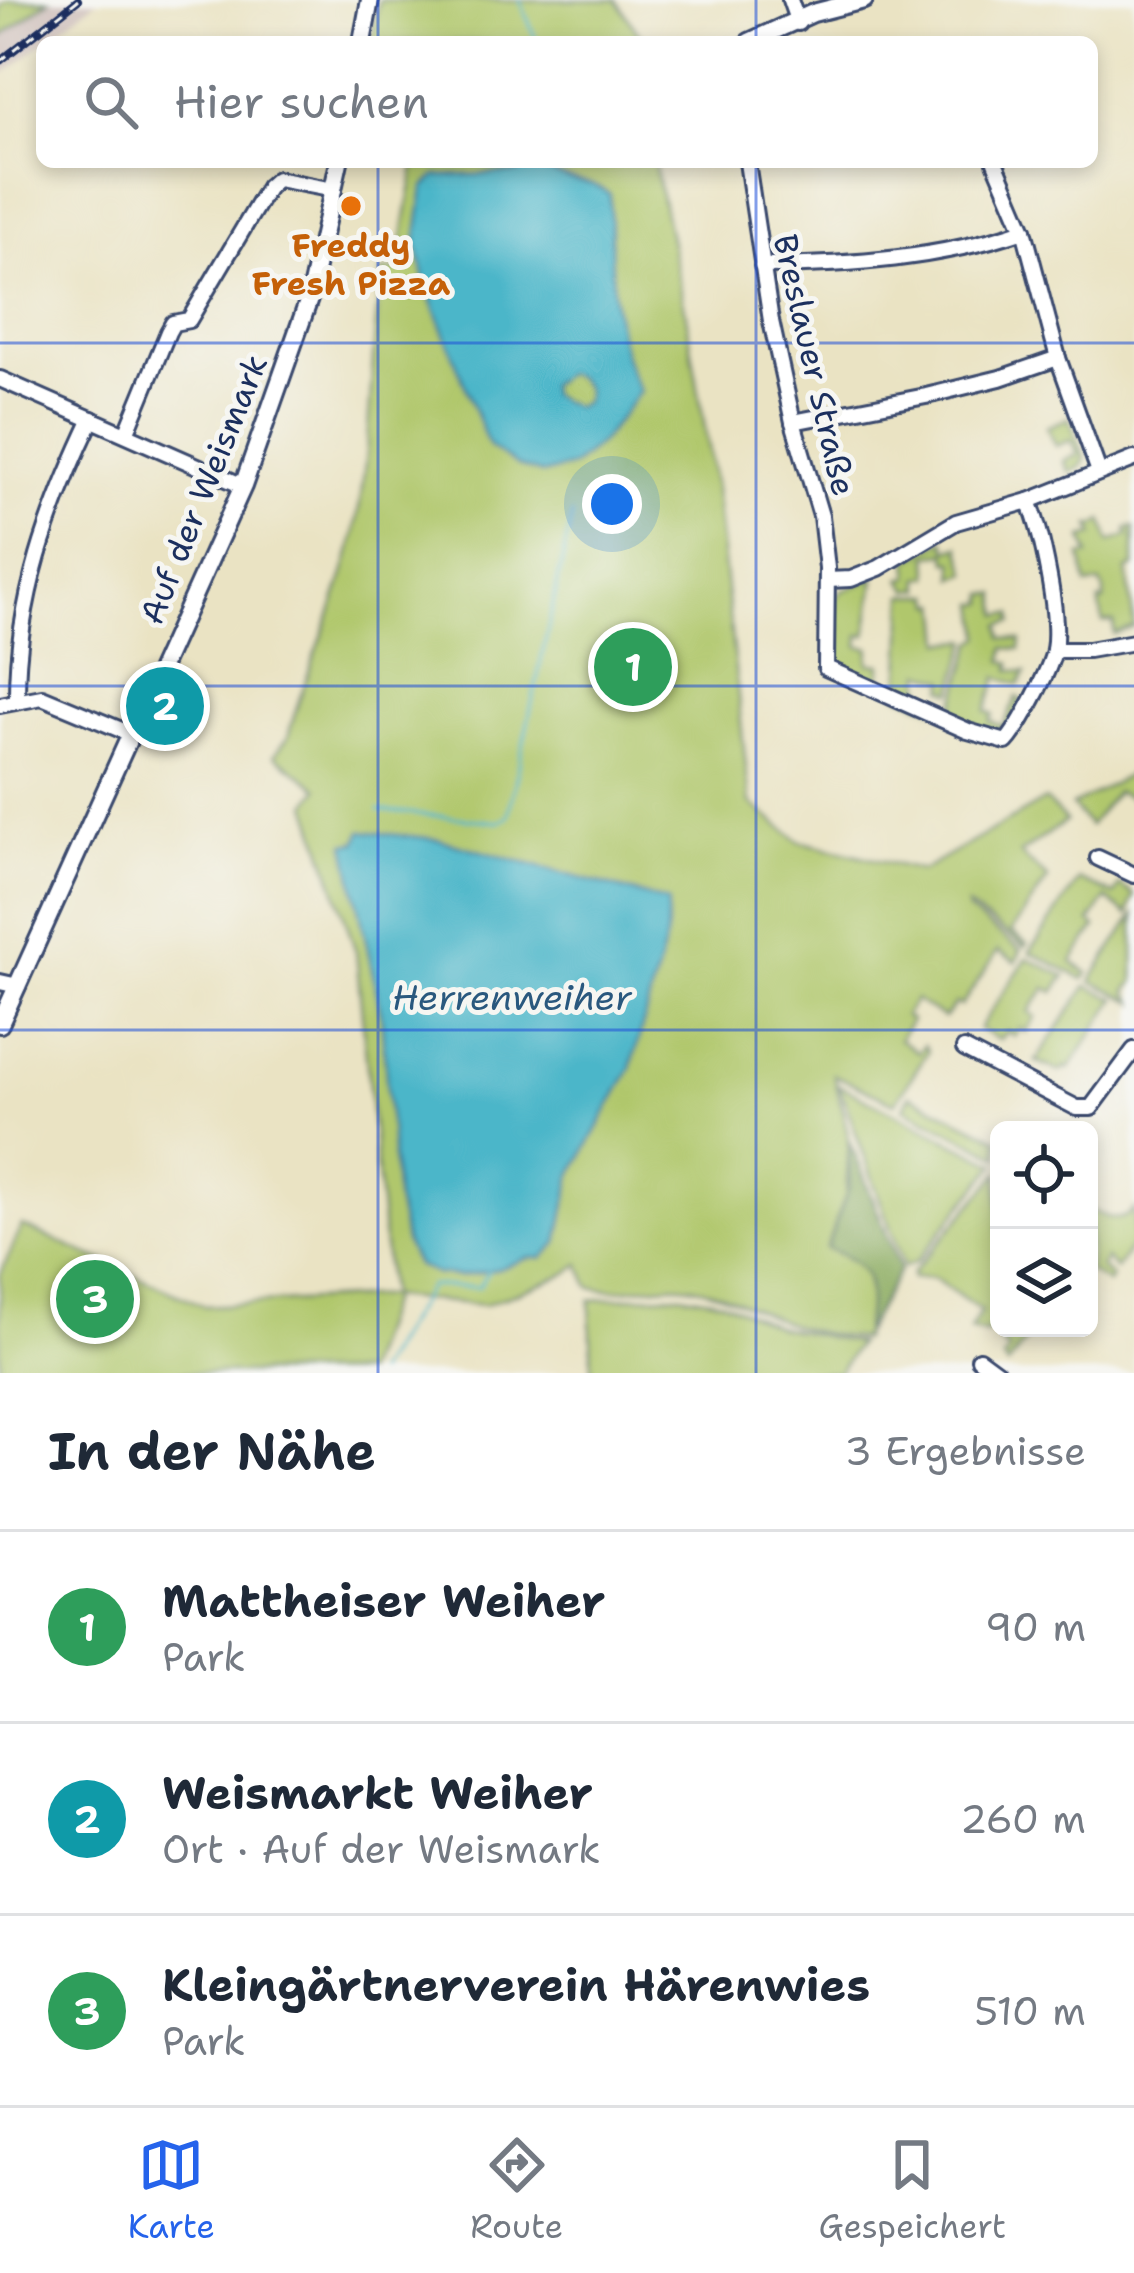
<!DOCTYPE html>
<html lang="de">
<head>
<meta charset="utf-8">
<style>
	body { margin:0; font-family:"Shantell Sans",sans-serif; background:#f2f2f3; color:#1f2937 }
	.controls { position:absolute; right:36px; bottom:36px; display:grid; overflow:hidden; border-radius:18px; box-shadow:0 6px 18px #0003 }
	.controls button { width:108px; height:108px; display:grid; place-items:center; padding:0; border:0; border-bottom:3px solid #e0e1e3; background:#fff; color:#1f2937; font:60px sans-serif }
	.you { position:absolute; left:612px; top:504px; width:42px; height:42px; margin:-30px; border:9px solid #fff; border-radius:50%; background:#1a73e8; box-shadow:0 0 0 18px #1a73e833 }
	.badge { display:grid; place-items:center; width:78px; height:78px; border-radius:50%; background:#2563eb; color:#fff; font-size:39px; font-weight:700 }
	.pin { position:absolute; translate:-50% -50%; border:6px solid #fff; box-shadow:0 3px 12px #0006 }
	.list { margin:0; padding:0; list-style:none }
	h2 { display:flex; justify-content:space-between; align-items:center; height:156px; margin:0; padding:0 48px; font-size:51px }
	h2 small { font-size:39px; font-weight:400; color:#747a83 }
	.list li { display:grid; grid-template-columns:78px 1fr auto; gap:36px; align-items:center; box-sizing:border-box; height:192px; padding:0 48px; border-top:3px solid #e0e1e3 }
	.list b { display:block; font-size:45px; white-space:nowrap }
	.list p { margin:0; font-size:39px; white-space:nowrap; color:#747a83 }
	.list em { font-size:39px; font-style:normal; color:#747a83 }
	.icon { flex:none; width:66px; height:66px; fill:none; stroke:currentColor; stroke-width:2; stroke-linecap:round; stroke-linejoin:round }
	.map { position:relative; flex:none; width:1134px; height:1373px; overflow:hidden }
	.search { position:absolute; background:#fff; box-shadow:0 6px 18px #0003; left:36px; right:36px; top:36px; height:132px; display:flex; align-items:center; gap:30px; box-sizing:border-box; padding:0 42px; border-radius:18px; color:#747a83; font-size:45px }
	.sheet { height:732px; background:#fff }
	nav { display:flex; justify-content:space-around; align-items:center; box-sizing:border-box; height:168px; border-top:3px solid #e0e1e3; background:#fff; font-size:33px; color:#747a83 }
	nav a { display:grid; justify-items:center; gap:6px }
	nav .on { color:#2563eb }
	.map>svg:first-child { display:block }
	.industrial { fill:#cfc0bb }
	.green { fill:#b0c76c; stroke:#667b65; stroke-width:3 }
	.forest { fill:#8cac60; stroke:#546e5f; stroke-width:3 }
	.water { fill:#4cb6c9; stroke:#347294; stroke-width:3; fill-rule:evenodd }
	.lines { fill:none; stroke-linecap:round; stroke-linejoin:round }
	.stream { stroke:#4cb6c9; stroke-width:3 }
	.minor-casing { stroke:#3a4a6d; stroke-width:20 }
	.tertiary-casing { stroke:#3a4a6d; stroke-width:22 }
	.minor { stroke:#fff; stroke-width:14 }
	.tertiary { stroke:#fff; stroke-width:16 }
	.rail-casing { stroke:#1b2f5e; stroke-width:8 }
	.rail { stroke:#f6f6f2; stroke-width:3; stroke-dasharray:9; stroke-linecap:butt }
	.grid { fill:none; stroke:#1d4ed8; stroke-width:3; stroke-opacity:0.55 }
	.food-dot { fill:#e8710a; stroke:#f6f6f2; stroke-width:4.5 }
	.labels { text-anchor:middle; stroke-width:10; stroke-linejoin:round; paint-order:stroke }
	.food-label { font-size:33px; font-weight:bold; fill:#c56008; stroke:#f6f6f2 }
	.street-label { font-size:33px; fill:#1b2f5e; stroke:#f6f6f2 }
	.water-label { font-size:36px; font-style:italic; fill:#2a587e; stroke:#f6f6f2 }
</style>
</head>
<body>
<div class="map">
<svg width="1134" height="1373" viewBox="0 0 1134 1373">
	<rect width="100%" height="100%" fill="#f6f6f2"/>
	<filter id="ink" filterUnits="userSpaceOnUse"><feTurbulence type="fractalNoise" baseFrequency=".00833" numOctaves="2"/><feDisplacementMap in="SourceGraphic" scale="24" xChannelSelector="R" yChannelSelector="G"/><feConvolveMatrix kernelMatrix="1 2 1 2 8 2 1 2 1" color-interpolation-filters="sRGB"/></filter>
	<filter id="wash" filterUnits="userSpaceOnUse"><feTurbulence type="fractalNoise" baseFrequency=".004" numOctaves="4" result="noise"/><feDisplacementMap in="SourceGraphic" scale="48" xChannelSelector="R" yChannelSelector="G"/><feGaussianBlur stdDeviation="2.7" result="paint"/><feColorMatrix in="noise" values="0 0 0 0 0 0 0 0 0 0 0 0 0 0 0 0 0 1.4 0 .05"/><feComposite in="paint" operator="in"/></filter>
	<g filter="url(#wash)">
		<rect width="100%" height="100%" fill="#eae3c3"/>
		<path class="industrial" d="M49 0H97L0 77V38Z"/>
		<g class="green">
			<path d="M9 0H49L0 38V6Z"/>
			<path d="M379 0H616L645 42H371Z"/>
			<path d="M416 162H654L685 309 715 489 750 803 799 841 922 871 1045 800 1066 821 1020 854 1048 879 1011 932 1027 944 1025 947 967 906 968 911 1021 950 1016 962 998 951 961 1006 956 1003 944 1018 915 1000 904 1016 911 1020 899 1039 918 1052 924 1045 928 1051 895 1103 834 1075 849 1139 846 1201 854 1258 864 1270 870 1297 862 1339C835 1336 803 1331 779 1320 745 1305 720 1289 682 1285 653 1282 616 1297 589 1286L580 1264 566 1274 484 1305 390 1297 364 1373H0V1275L22 1226 205 1306 389 1296 356 952 308 804 319 788 274 755 288 737C304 674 334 616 350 553 373 460 368 365 382 271L397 270Z"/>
			<path d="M1069 418 1085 458 1081 467 1070 472 1064 461 1078 455 1072 440 1056 446 1046 427Z"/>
			<path d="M1103 521 1110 542 1128 536 1127 529 1134 527V567L1127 570 1134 627 1114 634V622H1103L1099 601H1104V591L1100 583 1087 585 1081 556 1089 555 1083 538 1094 535 1090 524 1093 527Z"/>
			<path d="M945 540 948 550 960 546 968 573 955 578 954 561H948L947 553 929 555 930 576 920 578 922 589 910 590 902 579 910 577 908 561Z"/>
			<path d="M875 578 867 635H860L859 646 870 648 869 663 881 664 880 685 834 665 832 660 836 598 842 591Z"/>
			<path d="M986 594H997L1000 615 1013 614V622L1001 625 1003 638 1021 640 1020 649 1005 648 1003 661 1011 663 1010 670 1026 672 1019 685 998 677 986 711 993 714 990 721 1003 727 1017 697 1022 700 1011 727 995 733 950 717 974 642 982 637 978 603H986Z"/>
			<path d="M905 595H933L934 604 940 603 944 642 969 640 953 692 944 688 946 680 923 672 921 694 940 700 937 710 900 695Z"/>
			<path d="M1134 772V799L1116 792 1089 826 1072 806Z"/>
			<path d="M1079 880 1114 895 1120 885 1134 895 1128 915 1106 899 1090 922 1096 927 1072 962 1088 973 1084 979 1030 952Z"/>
			<path d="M1134 915V982L1127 991 1134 1002 1091 981Z"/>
			<path d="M1027 958 1065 976 1054 992 1046 988 1029 1012 1036 1017 1026 1032 1020 1028 1014 1036 1007 1031 999 1040 979 1029Z"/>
			<path d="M1087 986 1116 999 1069 1069 1065 1067 1061 1072 1036 1061Z"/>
			<path d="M839 1085 996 1164 917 1261 904 1267Z"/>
			<path d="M910 1095 999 1139V1156L904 1108Z"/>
			<path d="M999 1173V1328H1036L1007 1366 1003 1360 1008 1351 990 1328 986 1334 970 1330 981 1311 933 1278H912V1273Z"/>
			<path d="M1089 1209C1106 1217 1120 1226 1134 1209V1242L1116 1269 1106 1259 1101 1268 1112 1277 1108 1283 1089 1272Z"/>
			<path d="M681 1294 722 1301 778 1327 858 1343 838 1373H592L590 1300Z"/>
		</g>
		<path class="forest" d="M849 1139 900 1269 863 1335C872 1286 878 1268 826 1248L849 1187Z"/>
		<g class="water">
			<path d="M524 166C541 168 549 172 563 177 583 185 591 179 610 195 612 258 608 336 640 391L603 440 573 466 542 474 518 466 489 447 427 288 416 242 424 188 436 176 518 173ZM566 373 577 378 586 389 585 402 575 407 550 395 549 385Z"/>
			<path d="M362 831 437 839 668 902 666 937 631 1068 572 1175 558 1243 542 1258H529L498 1269 459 1276 436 1274 416 1265 405 1242 396 1200 381 1013 346 844 357 842Z"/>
		</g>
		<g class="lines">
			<g class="stream">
				<path d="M520 0 537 42"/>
				<path d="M379 810 499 822 508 816 572 515"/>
				<path d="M376 1373 429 1286 479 1287 488 1271"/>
			</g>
		</g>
	</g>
	<g filter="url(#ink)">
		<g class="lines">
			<g class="minor-casing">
				<g id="minor">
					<path d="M790 0 798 23"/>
					<path d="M747 162 771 321 793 422 821 516 827 568 826 668 968 731 1006 742C1019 728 1051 668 1054 650 1060 617 1042 532 1029 501"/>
					<path d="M995 162 1024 230 1058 358 1099 472"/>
					<path d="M762 266C850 265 940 259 1024 230"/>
					<path d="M0 379 243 486"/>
					<path d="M793 422 926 396 1000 378 1058 358"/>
					<path d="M126 434 168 332 173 323 189 320 268 187 277 179 334 190"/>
					<path d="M827 580 851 579 879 568 956 522 1029 501 1134 459"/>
					<path d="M1054 650H1088L1134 642"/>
					<path d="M17 701C16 599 49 510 92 419"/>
					<path d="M0 705 42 697 131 734"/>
					<path d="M1098 858 1134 875"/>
					<path d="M0 982 18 986"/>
					<path d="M964 1049 1077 1108H1091L1134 1050"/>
					<path d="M979 1359 998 1373"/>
				</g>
			</g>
			<g class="tertiary-casing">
				<g id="tertiary">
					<path d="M362 42 370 0"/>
					<path d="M749 42 813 13 864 0"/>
					<path d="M0 1024 243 486 309 299 339 162"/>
				</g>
			</g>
			<use href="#minor" class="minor"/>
			<use href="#tertiary" class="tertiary"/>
			<g class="rail-casing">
				<path id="rail" d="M0 61 78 0"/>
			</g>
			<use href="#rail" class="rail"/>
		</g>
	</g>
	<path class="grid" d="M378 0V42M756 0V42M378 162V1373M756 162V1373M0 343H1134M0 686H1134M0 1030H1134"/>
	<circle class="food-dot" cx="351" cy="206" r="12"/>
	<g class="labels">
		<g class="food-label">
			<text x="351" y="257">Freddy<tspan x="351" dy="38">Fresh Pizza</tspan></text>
		</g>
		<g class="street-label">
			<text transform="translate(815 365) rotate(77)" y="12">Breslauer Straße</text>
			<text transform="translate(203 489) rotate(-68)" y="12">Auf der Weismark</text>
		</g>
		<g class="water-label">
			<text x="512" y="1010">Herrenweiher</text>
		</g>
	</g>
</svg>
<div class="controls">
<button><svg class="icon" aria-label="locate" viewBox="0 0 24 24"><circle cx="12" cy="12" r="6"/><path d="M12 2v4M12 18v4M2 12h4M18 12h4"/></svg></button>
<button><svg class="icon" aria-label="layers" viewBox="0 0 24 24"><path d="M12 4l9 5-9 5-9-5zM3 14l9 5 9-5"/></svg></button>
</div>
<div class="you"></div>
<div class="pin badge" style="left:633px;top:667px;background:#2e9e5b">1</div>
<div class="pin badge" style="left:165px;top:706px;background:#0f9aa8">2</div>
<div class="pin badge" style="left:95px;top:1299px;background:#2e9e5b">3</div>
<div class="search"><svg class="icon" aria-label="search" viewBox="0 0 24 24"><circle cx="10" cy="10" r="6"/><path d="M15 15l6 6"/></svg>Hier suchen</div>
</div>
<section class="sheet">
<h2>In der Nähe<small>3 Ergebnisse</small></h2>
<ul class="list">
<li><span class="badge" style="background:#2e9e5b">1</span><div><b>Mattheiser Weiher</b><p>Park</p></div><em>90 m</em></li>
<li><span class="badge" style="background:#0f9aa8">2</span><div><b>Weismarkt Weiher</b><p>Ort · Auf der Weismark</p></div><em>260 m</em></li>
<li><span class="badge" style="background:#2e9e5b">3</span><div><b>Kleingärtnerverein Härenwies</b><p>Park</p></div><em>510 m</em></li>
</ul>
</section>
<nav>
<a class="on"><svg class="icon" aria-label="map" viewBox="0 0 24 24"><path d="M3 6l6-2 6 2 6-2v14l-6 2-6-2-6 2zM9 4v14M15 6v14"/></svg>Karte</a>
<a><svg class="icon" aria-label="directions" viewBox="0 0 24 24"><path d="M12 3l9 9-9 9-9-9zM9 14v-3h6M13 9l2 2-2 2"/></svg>Route</a>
<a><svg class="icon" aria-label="saved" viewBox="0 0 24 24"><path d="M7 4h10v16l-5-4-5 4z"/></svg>Gespeichert</a>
</nav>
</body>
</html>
